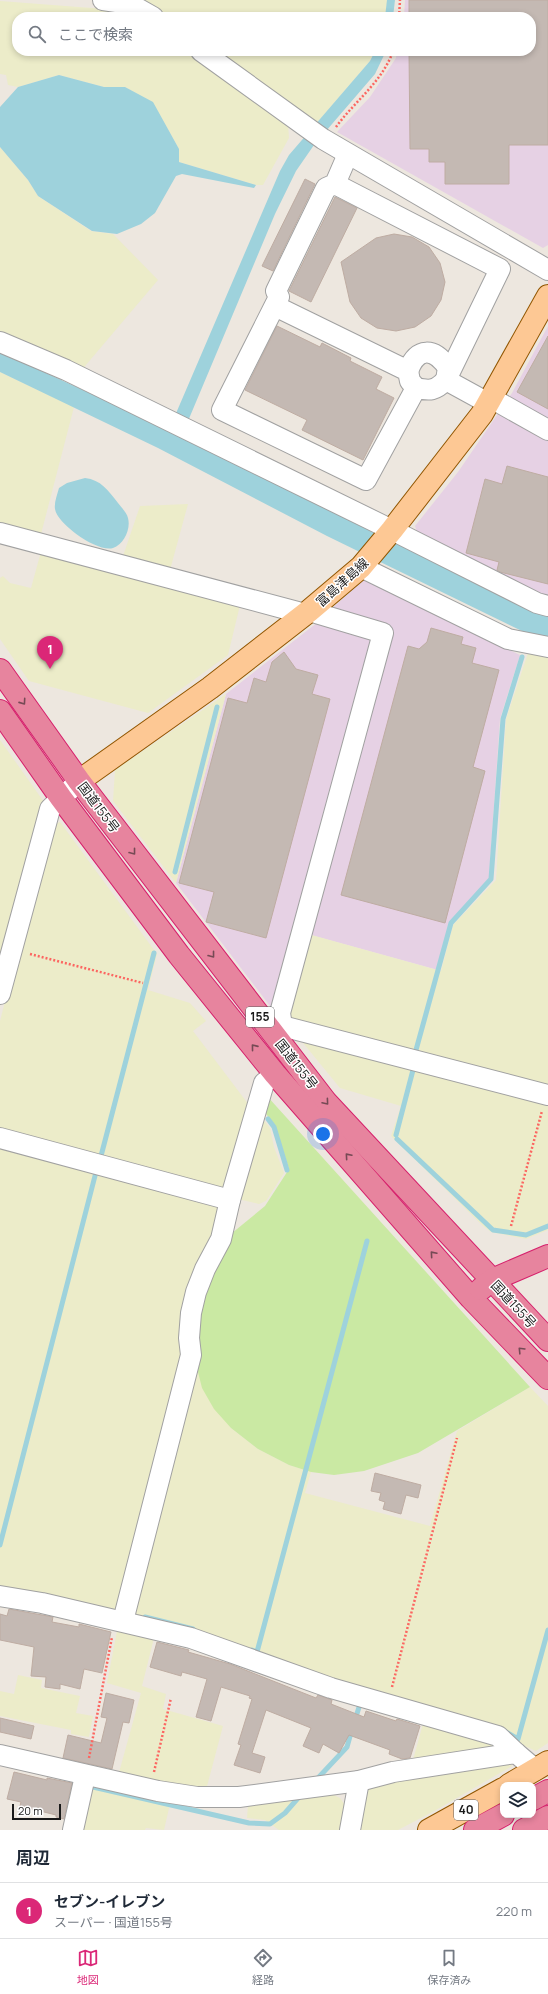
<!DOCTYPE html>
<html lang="ja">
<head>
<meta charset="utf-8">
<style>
	body { margin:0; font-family:Manrope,"Noto Sans JP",sans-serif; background:#f6f6f7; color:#1f2937 }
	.controls { position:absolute; right:12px; bottom:12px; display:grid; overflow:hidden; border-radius:8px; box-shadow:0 2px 6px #0003 }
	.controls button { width:36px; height:36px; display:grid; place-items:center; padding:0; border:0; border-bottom:1px solid #e0e1e3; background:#fff; color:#1f2937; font:20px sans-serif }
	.scale { position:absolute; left:12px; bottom:10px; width:49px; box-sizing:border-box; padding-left:4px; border:2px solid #1a1a1a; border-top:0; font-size:11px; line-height:14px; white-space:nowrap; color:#1a1a1a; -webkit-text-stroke:3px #fff; paint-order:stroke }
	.you { position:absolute; left:323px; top:1134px; width:14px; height:14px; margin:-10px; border:3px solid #fff; border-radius:50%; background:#1a73e8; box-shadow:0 0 0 6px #1a73e833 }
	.badge { display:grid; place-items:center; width:26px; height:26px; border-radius:50%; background:#db2777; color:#fff; font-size:13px; font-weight:700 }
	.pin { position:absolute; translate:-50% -33px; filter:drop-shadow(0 1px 2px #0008) }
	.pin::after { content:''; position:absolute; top:21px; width:14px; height:12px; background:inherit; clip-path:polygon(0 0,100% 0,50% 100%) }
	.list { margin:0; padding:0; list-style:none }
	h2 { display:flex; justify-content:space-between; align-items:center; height:52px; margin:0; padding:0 16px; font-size:17px }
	h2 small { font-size:13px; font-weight:400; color:#747a83 }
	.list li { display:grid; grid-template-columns:26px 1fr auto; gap:12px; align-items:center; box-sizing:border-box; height:56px; padding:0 16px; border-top:1px solid #e0e1e3 }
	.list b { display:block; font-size:15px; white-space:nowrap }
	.list p { margin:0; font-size:13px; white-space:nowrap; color:#747a83 }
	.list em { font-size:13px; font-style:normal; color:#747a83 }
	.icon { flex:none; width:22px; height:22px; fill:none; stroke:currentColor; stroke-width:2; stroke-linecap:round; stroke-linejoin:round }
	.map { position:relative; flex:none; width:548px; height:1830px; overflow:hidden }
	.search { position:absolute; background:#fff; box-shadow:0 2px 6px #0003; left:12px; right:12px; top:12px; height:44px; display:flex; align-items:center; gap:10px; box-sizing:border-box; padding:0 14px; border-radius:16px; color:#747a83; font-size:15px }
	.sheet { height:108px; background:#fff }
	nav { display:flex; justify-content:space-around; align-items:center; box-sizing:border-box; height:56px; border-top:1px solid #e0e1e3; background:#fff; font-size:11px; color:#747a83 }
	nav a { display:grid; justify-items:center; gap:2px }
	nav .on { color:#db2777 }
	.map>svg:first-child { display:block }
	.industrial { fill:#e6d1e4 }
	.farmland { fill:#ececc9 }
	.grass { fill:#cae9a3 }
	.water { fill:#9ed2dc }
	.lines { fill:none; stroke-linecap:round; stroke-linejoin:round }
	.stream { stroke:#9ed2dc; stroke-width:5 }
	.building { fill:#c4b9b3; stroke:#beaca2 }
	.minor-casing { stroke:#a1a1a1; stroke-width:22 }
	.major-casing { stroke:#915600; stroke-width:24 }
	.highway-casing { stroke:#d6206c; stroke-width:24 }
	.path { stroke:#fc6661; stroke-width:2.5; stroke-dasharray:2 2; stroke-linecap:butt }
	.minor { stroke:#fff; stroke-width:20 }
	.major { stroke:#fdc894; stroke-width:22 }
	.highway { stroke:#e7849e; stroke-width:22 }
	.oneway { stroke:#764a55 }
	.labels { text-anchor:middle; stroke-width:3; stroke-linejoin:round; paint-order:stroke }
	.shield { fill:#fff; stroke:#5f5f5f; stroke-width:1 }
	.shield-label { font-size:12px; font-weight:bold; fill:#1a1a1a }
	.street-label { font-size:13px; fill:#1a1a1a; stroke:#fff }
</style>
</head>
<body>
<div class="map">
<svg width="548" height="1830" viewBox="0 0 548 1830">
	<rect width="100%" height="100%" fill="#ede7df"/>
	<g class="industrial">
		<path d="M405 0H548V245L543 248 337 132 370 97 396 58 397 51H531V17H404Z"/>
		<path d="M548 326V601L419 538 415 526 458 472 512 393Z"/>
		<path d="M364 580 520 655 500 719 489 878 451 922 438 970 311 935 391 627 331 609Z"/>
		<path d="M318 622 372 638 273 1010 176 883 226 694Z"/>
	</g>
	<g class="farmland">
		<path d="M139 0H387V6L385 17H165Z"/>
		<path d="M0 1 105 9 126 13 136 17H17V51H186L288 124 289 138 263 185H256L179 162V149L153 103 125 87H104L59 75 18 87 8 85 6 75 0 74Z"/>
		<path d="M213 51H375L370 61 316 124Z"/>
		<path d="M0 147 28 180 38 196 91 231 113 234 158 280 80 372 0 338Z"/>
		<path d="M0 372 74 407 40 538 0 528Z"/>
		<path d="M188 504 170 570 122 559 140 506Z"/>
		<path d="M42 548 241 601 228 655 148 713 29 681 0 639V578L3 576 10 583 31 588Z"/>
		<path d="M530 647 548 652V1091L284 1017 308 934 441 971 453 925 496 880 506 719Z"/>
		<path d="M226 694 176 883 113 801 115 770Z"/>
		<path d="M0 740 44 802 0 971Z"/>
		<path d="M60 822 157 954 148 990 190 1003 206 1021 193 1031 252 1109 223 1188 0 1133V1021L50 826Z"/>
		<path d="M299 1038 548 1102V1230L526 1239 491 1232 483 1226 391 1136 401 1106 340 1088Z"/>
		<path d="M259 1114 270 1128 274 1147 284 1173 266 1201 259 1204 238 1199Z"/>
		<path d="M0 1144 215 1201 224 1215 117 1610 0 1586Z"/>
		<path d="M195 1360 231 1428 258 1449 289 1465 311 1472 305 1493 430 1526 457 1431 530 1387 548 1406V1743L536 1751 518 1743 135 1616 130 1608Z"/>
		<path d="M118 1626 155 1634 142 1686 166 1694 163 1709 223 1726 206 1790 118 1776 141 1693 107 1683Z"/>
		<path d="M18 1675 42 1680 41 1688 80 1696 76 1713 93 1716 89 1737 71 1734V1730L0 1716V1691L14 1694Z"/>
		<path d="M424 1720 496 1742 495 1748 413 1760Z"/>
		<path d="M510 1762 512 1766 436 1810 398 1830H356L365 1788 372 1784Z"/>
		<path d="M86 1787 170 1804 164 1830 146 1828 145 1830H76Z"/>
		<path d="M328 1792 340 1798 345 1805 341 1830H279L265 1820 247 1818 248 1805Z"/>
	</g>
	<path class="grass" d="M267 1096 530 1387 418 1453 364 1471 334 1475 311 1472 289 1465 258 1449 231 1428 214 1409 202 1388 195 1360 197 1306 226 1238 265 1206 289 1169 275 1125 262 1109Z"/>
	<g class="water">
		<path d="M387 0H395L393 17H385Z"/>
		<path d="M375 51H386L375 74 314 145 296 171 275 214 188 421 548 613V639L526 633 327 536 158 448 0 372V352L166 428 174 418 280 171 289 155 370 61Z"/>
		<path d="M59 75 104 87H125L153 102 179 149V162L256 185 254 188 182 174 176 176 155 213 141 224 117 234 92 231 38 196 28 180 0 147V107L18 87Z"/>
		<path d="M85 478C101 480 108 490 118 503 121 507 127 513 128 518 131 529 124 544 113 548 98 553 57 524 55 509 54 503 57 495 59 488L67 483Z"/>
	</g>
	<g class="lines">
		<g class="stream">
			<path d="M175 872 217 707"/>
			<path d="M416 1050 451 923 491 879 503 719 522 657"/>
			<path d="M268 1119 274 1127 287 1170"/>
			<path d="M396 1135 413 1070"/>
			<path d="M397 1139 493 1230 526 1235 548 1226"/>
			<path d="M101 1156 154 953"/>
			<path d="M0 1545 96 1172"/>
			<path d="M145 1617 193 1629"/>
			<path d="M252 1650 257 1652 367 1241"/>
			<path d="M355 1720 360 1704"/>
			<path d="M506 1732 518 1739 548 1630"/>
			<path d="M318 1778 347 1747 352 1729"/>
			<path d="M93 1787 249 1823 270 1824 285 1813 299 1797"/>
		</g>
	</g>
	<g class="building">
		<path d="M409 0H548V145H509V184H445V162H429V149H410L409 51H531V17H409Z"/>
		<path d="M305 179 315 184 273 271 262 266Z"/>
		<path d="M335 197 357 208 311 302 289 291Z"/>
		<path d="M394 234 412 237 429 247 440 263 445 282 441 300 431 316 415 327 396 331 377 328 361 318 350 302 341 262 376 238Z"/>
		<path d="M277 326 320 347 322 343 351 358 350 361 382 377 376 389 394 398 363 460 302 430 307 420 245 390Z"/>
		<path d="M548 336V409L517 392Z"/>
		<path d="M507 466 548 477V584L500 572 497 570 499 562 466 553 485 479 502 484Z"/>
		<path d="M431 628 463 637 461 644 476 648 472 663 499 670 473 767 485 771 445 923 341 895 408 646 419 649 427 642Z"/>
		<path d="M284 652 296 669 318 675 312 694 330 699 266 938 206 922 214 892 179 883 228 698 247 703 254 678 266 682 272 662Z"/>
		<path d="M375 1473 421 1485 418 1498 406 1495 401 1514 383 1509 385 1502 379 1500 381 1493 371 1491Z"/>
		<path d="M9 1609 53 1617 52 1622 79 1627V1624L111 1632 102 1673 84 1669 80 1689 60 1684V1689L45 1687 46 1677 31 1676 34 1647 0 1640V1614L7 1616Z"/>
		<path d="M157 1642 189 1650 188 1652 230 1664 316 1698 318 1695 332 1700 331 1704 364 1717 366 1711 396 1721 397 1719 420 1726 410 1758 402 1759 389 1754 390 1750 349 1735 339 1753 323 1744 319 1753 303 1746 311 1728 266 1710 252 1753 265 1757 260 1773 234 1765 241 1745 238 1744 252 1699 249 1698 250 1696 221 1687 211 1721 196 1717 207 1679 182 1672 181 1676 150 1667Z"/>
		<path d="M106 1693 134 1700 129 1723 123 1722 112 1769 63 1758 68 1735 101 1743 107 1718 101 1717Z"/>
		<path d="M0 1718 34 1726 31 1739 0 1732Z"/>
		<path d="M14 1772 47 1780V1778L72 1783 64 1819 56 1817V1815L20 1806 21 1802 7 1799Z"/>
	</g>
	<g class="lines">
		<g class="minor-casing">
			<g id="minor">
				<path d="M103 0 130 4 153 17"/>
				<path d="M201 51 323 139 548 270"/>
				<path d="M335 184 326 188 276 291 279 297 222 410 366 480 416 388C430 391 435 391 446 380L500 269 335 184 348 154"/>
				<path d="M275 306 408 371 410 381 416 388"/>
				<path d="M0 342 66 370 392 530 537 603 548 606"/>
				<path d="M408 371C417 347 434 347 448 368L446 380 488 403"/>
				<path d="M491 398 548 430"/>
				<path d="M0 533 305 614"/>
				<path d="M361 567 508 639 548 647"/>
				<path d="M0 994 50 809 79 781"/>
				<path d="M282 1026 280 1013 383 633 309 611"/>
				<path d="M272 1032 282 1026 548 1095"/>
				<path d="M0 1138 230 1200"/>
				<path d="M0 1596 42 1603 191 1638 331 1688 498 1736 516 1753"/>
				<path d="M123 1621 191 1355 189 1338 191 1313 196 1292 205 1269 221 1239 230 1200 264 1083 275 1074"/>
				<path d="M0 1755 158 1791 197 1797H239L359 1781 393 1772 516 1753 536 1770"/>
				<path d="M73 1830 85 1776"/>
				<path d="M350 1830 359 1781"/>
			</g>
		</g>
		<g class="major-casing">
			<g id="major">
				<path d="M79 781 210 688 309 611 361 567 392 530 482 414 548 296"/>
				<path d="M509 1785 548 1762"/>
				<path d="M429 1830 503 1789"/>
			</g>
		</g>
		<g class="highway-casing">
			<g id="highway">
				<path d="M0 670 79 781 326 1102 548 1340"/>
				<path d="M0 711 61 798 179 955 275 1074 471 1298 548 1378"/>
				<path d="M481 1289 492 1280 548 1256"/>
				<path d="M533 1799 548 1791"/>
				<path d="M475 1830 503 1815"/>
				<path d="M524 1830 548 1817"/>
			</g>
		</g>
		<g class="path">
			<path d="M399 17 400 0"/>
			<path d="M336 127C354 102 383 81 393 51"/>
			<path d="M30 954 143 983"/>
			<path d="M511 1226 542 1111"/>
			<path d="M392 1687 457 1438"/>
			<path d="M89 1758 112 1637"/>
			<path d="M154 1772 171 1698"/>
		</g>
		<use href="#minor" class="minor"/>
		<use href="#major" class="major"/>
		<use href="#highway" class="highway"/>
	</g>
	<defs><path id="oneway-chevron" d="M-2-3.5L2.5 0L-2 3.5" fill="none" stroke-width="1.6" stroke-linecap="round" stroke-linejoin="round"/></defs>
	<g class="oneway">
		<use href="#oneway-chevron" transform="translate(23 702) rotate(55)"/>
		<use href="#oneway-chevron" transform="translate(133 852) rotate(52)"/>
		<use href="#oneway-chevron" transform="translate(212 955) rotate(52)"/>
		<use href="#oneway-chevron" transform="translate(254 1047) rotate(-129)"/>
		<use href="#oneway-chevron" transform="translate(326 1102) rotate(50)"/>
		<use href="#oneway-chevron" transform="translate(348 1156) rotate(-131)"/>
		<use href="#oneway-chevron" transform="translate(433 1254) rotate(-131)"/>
		<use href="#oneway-chevron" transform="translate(521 1350) rotate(-134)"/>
	</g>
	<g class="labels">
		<g class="shield">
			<rect x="246" y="1007" width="28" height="20" rx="3"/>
			<rect x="454" y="1800" width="24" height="20" rx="3"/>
		</g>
		<g class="shield-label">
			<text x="260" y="1021">155</text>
			<text x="466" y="1814">40</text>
		</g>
		<g class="street-label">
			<text transform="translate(342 582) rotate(-42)" y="5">富島津島線</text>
			<text transform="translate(99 807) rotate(53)" y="5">国道155号</text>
			<text transform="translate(297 1064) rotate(52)" y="5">国道155号</text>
			<text transform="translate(514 1304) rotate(47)" y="5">国道155号</text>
		</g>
	</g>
</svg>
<div class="controls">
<button><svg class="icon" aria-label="layers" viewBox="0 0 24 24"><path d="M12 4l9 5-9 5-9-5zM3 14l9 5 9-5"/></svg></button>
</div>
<div class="scale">20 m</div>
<div class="you"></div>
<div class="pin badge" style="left:50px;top:669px">1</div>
<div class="search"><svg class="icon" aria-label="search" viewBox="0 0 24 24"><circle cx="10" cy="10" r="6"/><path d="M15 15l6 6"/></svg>ここで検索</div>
</div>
<section class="sheet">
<h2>周辺<small></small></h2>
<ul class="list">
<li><span class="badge">1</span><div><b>セブン-イレブン</b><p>スーパー · 国道155号</p></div><em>220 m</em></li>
</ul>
</section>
<nav>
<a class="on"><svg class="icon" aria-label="map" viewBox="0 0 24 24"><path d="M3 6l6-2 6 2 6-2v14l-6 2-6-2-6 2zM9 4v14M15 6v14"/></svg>地図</a>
<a><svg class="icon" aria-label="directions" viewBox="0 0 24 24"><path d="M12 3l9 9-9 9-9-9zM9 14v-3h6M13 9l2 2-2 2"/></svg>経路</a>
<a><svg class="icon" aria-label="saved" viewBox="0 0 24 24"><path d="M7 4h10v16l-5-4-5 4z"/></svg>保存済み</a>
</nav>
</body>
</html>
